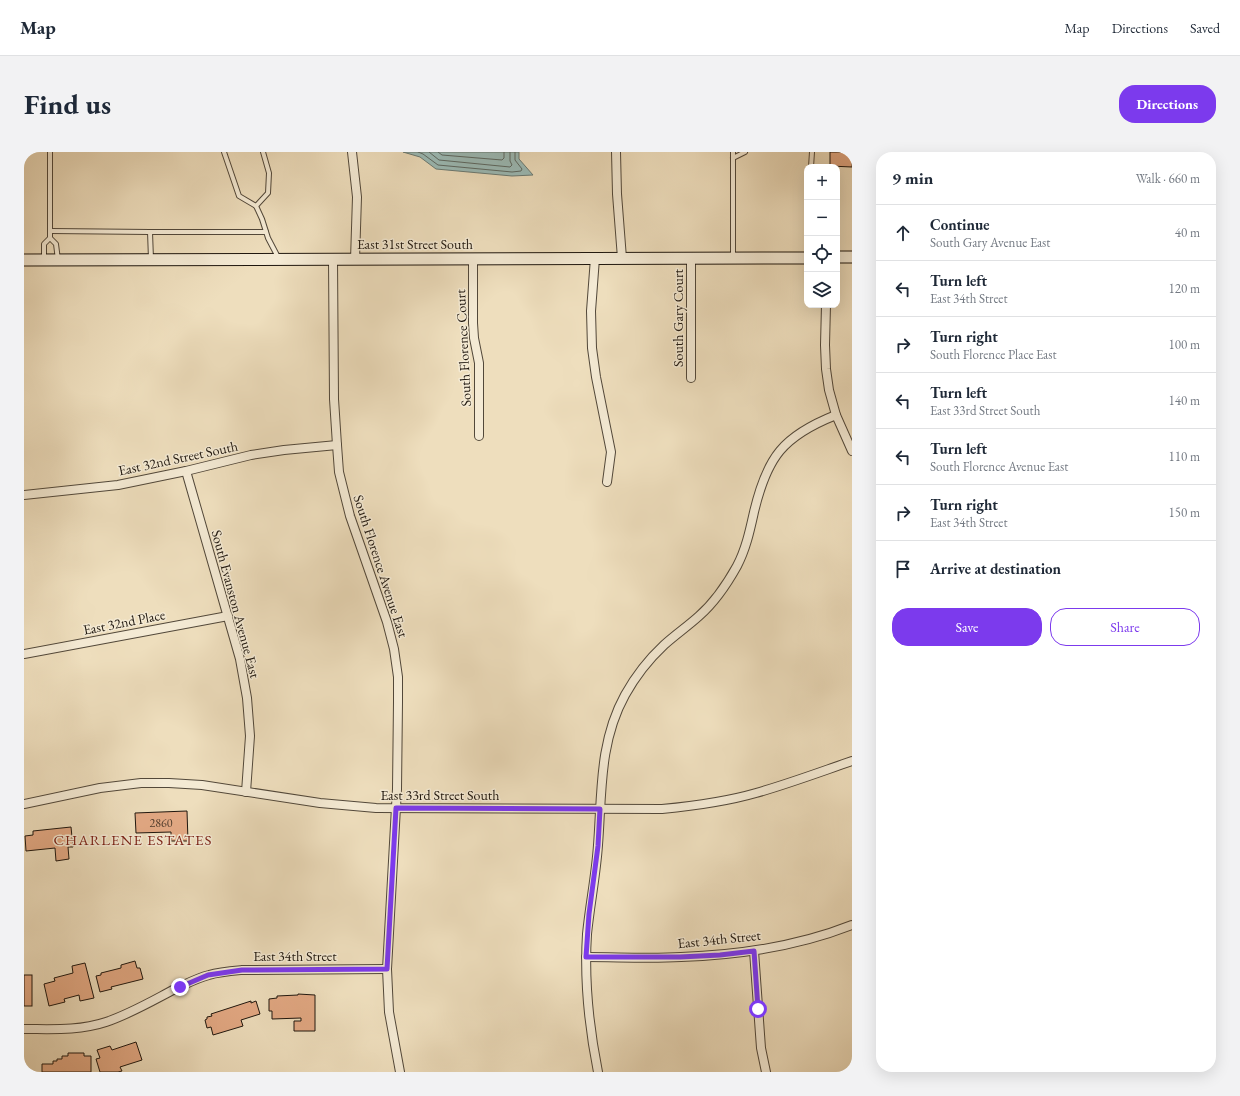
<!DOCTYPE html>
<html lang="en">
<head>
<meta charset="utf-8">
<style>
	body { margin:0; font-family:"EB Garamond",serif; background:#f2f2f3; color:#1f2937 }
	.controls { position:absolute; right:12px; top:12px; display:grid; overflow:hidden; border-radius:8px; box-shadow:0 4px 16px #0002 }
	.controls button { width:36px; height:36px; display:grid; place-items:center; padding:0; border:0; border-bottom:1px solid #e0e1e3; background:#fff; color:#1f2937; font:20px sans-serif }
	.stop { position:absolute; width:12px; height:12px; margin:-9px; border:3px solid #7c3aed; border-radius:50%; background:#fff }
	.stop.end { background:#7c3aed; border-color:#fff; box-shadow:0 1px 4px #0008 }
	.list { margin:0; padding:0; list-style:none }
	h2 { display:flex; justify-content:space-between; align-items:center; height:52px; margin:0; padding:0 16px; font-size:17px }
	h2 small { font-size:13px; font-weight:400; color:#747a83 }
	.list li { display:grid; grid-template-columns:26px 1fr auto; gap:12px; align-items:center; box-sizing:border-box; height:56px; padding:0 16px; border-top:1px solid #e0e1e3 }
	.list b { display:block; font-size:15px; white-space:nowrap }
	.list p { margin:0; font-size:13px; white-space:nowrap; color:#747a83 }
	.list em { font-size:13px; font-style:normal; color:#747a83 }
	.actions { display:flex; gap:8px; padding:12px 16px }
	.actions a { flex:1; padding:9px 0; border:1px solid #7c3aed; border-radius:16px; text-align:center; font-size:14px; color:#7c3aed }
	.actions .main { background:#7c3aed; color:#fff }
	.icon { flex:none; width:22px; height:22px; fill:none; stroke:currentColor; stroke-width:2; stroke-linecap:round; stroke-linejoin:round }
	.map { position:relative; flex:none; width:828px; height:920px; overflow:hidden; border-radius:16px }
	header { display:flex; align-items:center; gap:24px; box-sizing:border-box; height:56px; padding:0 20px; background:#fff; border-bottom:1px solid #e0e1e3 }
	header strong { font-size:19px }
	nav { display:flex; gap:22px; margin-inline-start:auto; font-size:14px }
	.intro { display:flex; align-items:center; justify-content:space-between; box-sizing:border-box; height:96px; padding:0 24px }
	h1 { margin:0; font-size:28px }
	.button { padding:10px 18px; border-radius:16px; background:#7c3aed; color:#fff; font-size:14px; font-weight:700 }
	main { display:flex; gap:24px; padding:0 24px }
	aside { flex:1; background:#fff; border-radius:16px; box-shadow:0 4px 16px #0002 }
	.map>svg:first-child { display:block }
	.water { fill:#9bbbb7; stroke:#697973 }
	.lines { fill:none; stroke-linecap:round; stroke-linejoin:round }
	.shore { stroke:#5c6862; stroke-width:1 }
	.building { fill:#e3a984; stroke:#1e160e }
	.service-casing { stroke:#52483a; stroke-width:6 }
	.minor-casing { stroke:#52483a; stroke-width:10 }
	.secondary-casing { stroke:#1e160e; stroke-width:13 }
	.service { stroke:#f4ead4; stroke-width:4 }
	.minor { stroke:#f4ead4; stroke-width:8 }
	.secondary { stroke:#f4ead4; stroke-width:11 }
	.route { stroke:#7c3aed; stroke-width:5 }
	.labels { text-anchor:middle; stroke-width:3; stroke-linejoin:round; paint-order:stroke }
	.number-label { font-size:12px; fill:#4f3b2c }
	.street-label { font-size:14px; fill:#1e160e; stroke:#f4ead4 }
	.neighbourhood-label { font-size:15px; letter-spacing:1px; fill:#7a1f14; stroke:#f4ead4 }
</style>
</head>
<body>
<header>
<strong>Map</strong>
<nav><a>Map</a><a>Directions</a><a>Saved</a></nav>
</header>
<div class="intro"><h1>Find us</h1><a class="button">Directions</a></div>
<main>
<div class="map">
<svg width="828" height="920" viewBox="0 0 828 920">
	<rect width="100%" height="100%" fill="#eedebd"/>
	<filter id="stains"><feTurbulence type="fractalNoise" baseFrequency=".005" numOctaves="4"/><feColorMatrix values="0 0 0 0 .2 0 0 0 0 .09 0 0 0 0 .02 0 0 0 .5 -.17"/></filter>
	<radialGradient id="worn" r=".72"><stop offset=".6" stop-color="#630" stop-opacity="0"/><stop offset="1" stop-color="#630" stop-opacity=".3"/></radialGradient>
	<path class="water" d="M379 0H495V7L509 23 488 24 412 17 396 5Z"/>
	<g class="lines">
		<g class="shore">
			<path d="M394 0 399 2 414 13 488 20 497 19 498 17 491 8V0"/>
			<path d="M405 0 415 8 486 15 488 13 486 9V0"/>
			<path d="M414 0 418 3 478 8 480 6V0"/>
		</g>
	</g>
	<g class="building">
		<path d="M806 0H828V15L806 14Z"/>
		<path d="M163 659 164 689H147V680L112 681 111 661Z"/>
		<path d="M47 675 49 695H44L45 707 32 709 31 696 2 699 1 684 9 683V679Z"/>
		<path d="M111 809 113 816H116L119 827 87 835 88 837 76 840 72 824 77 823V821L97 816V813Z"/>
		<path d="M61 811 70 846 56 849 55 843 40 847 41 850 25 854 20 832 31 829 30 826 49 821 48 814Z"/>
		<rect x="0" y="823" width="8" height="31"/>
		<path d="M274 842 291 843V879H270V869H277V866L248 867V859H245V847L253 846V844L274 843Z"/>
		<path d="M227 849V851L232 849 236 862 217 868 219 874 189 883 187 875 183 876 181 868 183 867V865L188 864 187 862Z"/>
		<path d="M112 890 118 908 96 915 98 919 94 920H76L72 907 76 906 73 898 86 894 88 898Z"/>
		<path d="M44 901H60V904H67V920H18V912H29V909H33V907H38V904H44Z"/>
	</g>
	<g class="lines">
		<g class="service-casing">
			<g id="service">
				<path d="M26 0V86"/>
				<path d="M200 0 215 44 232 54 238 67 244 86 255 107"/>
				<path d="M709 0V106"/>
				<path d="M709 6 721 0"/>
				<path d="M787 15 788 0"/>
				<path d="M232 54 244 41 245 21 239 0"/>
				<path d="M27 79 126 80 127 107"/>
				<path d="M126 80H242"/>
				<path d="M20 106V92L26 86 32 92 34 108"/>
			</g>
		</g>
		<g class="minor-casing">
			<g id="minor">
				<path d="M328 0 333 45 331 108"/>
				<path d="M592 0 593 42 598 106"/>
				<path d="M571 106 567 159 568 196 572 225 587 300 583 330"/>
				<path d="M449 107V171L450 186 455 211V284"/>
				<path d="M309 108 310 247 313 293 315 320 326 364 363 470 370 497 374 525V550L373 637 363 817 365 860 376 920"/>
				<path d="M802 153 801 193 802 217 805 238 812 263 828 299"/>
				<path d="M667 226V106"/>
				<path d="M162 319 216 507 223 546 226 584 222 640"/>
				<path d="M0 343 94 333 162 319 227 303 260 298 313 293"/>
				<path d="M0 502 204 464"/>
				<path d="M0 652 76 636 117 631H145L178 633 296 651 352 656 638 657C669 654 701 650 732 641 764 632 796 620 828 609"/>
				<path d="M730 799 737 896 742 920"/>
				<path d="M562 805C594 805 626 807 657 805 714 803 775 794 828 773"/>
				<path d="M0 877C27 877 55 879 82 870 106 862 128 849 151 837 162 832 173 826 185 823 195 820 207 819 218 818L363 817"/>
				<path d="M574 920C565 875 560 829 563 782 566 752 572 723 574 693 578 641 575 590 601 543 611 525 625 507 640 493 651 483 664 474 675 464 691 450 703 432 713 414 722 397 726 378 730 360 743 305 759 284 812 263"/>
			</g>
		</g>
		<g class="secondary-casing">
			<g id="secondary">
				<path d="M813 105H828"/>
				<path d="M0 108 783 106"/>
			</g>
		</g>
		<use href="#service" class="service"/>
		<use href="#minor" class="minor"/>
		<use href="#secondary" class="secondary"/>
	</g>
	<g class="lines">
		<path class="route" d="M156 835 184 823 218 818 363 817 372 656 576 657 574 694 565 762 562 805H656L696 803 730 799 734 857"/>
	</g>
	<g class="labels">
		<g class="number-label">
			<text x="137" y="675">2860</text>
		</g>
		<g class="street-label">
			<text x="391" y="97">East 31st Street South</text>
			<text transform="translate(654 166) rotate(-90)" y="5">South Gary Court</text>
			<text transform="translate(439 196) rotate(-93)" y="5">South Florence Court</text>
			<text transform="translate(154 306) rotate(-12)" y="5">East 32nd Street South</text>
			<text transform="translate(357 414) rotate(72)" y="5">South Florence Avenue East</text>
			<text transform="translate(212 452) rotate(75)" y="5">South Evanston Avenue East</text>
			<text transform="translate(100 470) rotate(-11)" y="5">East 32nd Place</text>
			<text x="416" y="648">East 33rd Street South</text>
			<text transform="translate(695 787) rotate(-6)" y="5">East 34th Street</text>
			<text x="271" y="809">East 34th Street</text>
		</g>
		<g class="neighbourhood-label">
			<text x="109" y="693">CHARLENE ESTATES</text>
		</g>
	</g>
	<rect width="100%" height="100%" filter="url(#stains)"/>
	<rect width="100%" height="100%" fill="url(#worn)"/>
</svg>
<div class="controls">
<button>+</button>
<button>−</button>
<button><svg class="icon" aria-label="locate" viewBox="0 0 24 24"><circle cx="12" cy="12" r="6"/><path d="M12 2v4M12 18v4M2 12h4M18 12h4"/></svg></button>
<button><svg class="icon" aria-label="layers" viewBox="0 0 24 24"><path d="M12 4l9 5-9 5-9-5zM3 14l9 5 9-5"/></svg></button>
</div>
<div class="stop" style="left:734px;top:857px"></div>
<div class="stop end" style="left:156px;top:835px"></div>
</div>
<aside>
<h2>9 min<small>Walk · 660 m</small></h2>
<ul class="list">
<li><svg class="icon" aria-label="ahead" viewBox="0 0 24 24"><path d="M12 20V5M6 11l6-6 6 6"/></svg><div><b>Continue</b><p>South Gary Avenue East</p></div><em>40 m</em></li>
<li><svg class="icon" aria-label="left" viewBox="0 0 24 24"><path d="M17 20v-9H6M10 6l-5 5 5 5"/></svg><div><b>Turn left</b><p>East 34th Street</p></div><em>120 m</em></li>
<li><svg class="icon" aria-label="right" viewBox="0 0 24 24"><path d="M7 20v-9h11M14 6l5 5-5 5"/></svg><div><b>Turn right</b><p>South Florence Place East</p></div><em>100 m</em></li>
<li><svg class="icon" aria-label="left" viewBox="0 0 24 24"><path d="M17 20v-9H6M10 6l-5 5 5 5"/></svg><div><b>Turn left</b><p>East 33rd Street South</p></div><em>140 m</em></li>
<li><svg class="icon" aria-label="left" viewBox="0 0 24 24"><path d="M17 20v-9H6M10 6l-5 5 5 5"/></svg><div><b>Turn left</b><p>South Florence Avenue East</p></div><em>110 m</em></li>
<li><svg class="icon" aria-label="right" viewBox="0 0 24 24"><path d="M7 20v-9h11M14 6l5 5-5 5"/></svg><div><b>Turn right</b><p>East 34th Street</p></div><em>150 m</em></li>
<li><svg class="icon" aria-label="arrive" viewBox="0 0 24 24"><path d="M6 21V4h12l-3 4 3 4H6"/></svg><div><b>Arrive at destination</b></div></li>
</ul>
<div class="actions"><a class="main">Save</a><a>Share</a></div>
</aside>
</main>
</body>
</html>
